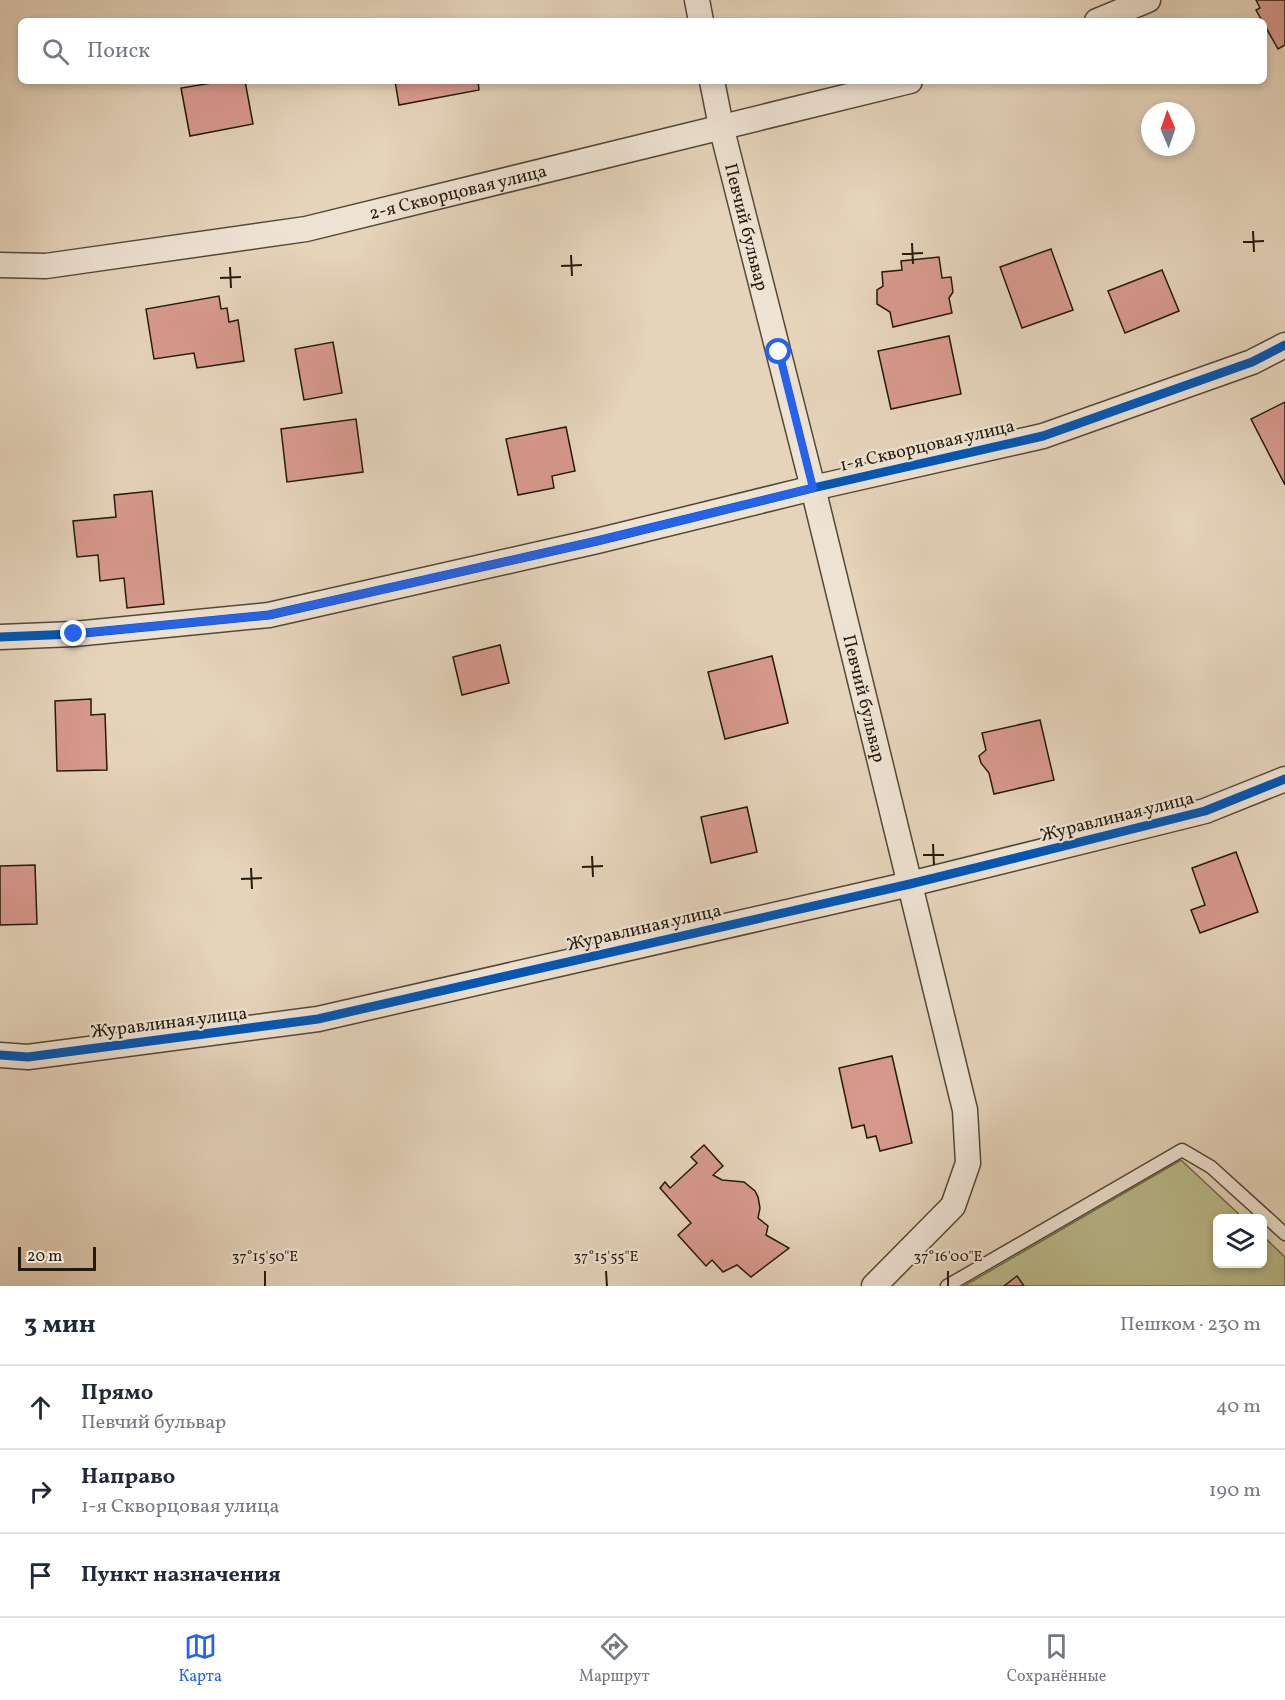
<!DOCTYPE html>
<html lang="ru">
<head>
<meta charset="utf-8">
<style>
	body { margin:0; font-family:Vollkorn,serif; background:#f6f6f7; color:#1f2937 }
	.controls { position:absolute; right:18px; bottom:18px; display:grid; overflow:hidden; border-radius:9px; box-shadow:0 3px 9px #0003 }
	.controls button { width:54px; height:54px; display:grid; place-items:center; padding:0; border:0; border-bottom:2px solid #e0e1e3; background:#fff; color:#1f2937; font:30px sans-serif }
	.compass { position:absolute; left:1141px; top:102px; width:54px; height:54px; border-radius:50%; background:#fff; box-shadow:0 3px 9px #0003; rotate:358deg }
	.scale { position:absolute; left:18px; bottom:15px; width:78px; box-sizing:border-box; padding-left:6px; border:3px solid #241a0c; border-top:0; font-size:16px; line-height:21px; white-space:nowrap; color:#241a0c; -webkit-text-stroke:4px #eee2d2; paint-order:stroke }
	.stop { position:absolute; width:18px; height:18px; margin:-14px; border:4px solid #2563eb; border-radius:50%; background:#fff }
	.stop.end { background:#2563eb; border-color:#fff; box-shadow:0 2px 6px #0008 }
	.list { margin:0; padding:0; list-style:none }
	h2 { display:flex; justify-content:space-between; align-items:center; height:78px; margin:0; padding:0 24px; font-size:26px }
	h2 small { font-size:20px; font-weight:400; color:#747a83 }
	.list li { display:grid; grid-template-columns:39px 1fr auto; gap:18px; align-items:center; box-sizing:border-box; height:84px; padding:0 24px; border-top:2px solid #e0e1e3 }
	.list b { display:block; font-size:22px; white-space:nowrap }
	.list p { margin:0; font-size:20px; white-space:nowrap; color:#747a83 }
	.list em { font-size:20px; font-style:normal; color:#747a83 }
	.icon { flex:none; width:33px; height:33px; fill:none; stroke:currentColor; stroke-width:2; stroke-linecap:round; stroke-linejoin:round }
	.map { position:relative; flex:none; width:1285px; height:1286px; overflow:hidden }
	.search { position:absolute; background:#fff; box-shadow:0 3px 9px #0003; left:18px; right:18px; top:18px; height:66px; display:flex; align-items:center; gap:15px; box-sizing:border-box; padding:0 21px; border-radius:9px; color:#747a83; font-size:22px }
	.sheet { height:330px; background:#fff }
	nav { display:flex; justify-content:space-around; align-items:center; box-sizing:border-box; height:84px; border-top:2px solid #e0e1e3; background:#fff; font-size:16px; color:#747a83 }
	nav a { display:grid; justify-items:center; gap:3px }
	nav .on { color:#2563eb }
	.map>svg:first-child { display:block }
	.green { fill:#bbbb8c; stroke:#706a4c; stroke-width:1.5 }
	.building { fill:#d7998d; stroke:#241a0c; stroke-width:1.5 }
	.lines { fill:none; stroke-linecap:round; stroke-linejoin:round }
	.lane-casing { stroke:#544838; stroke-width:15 }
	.street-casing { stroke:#544838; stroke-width:27 }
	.lane { stroke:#eee2d2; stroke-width:12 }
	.street { stroke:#eee2d2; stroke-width:24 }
	.cycleway-casing { stroke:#eee2d2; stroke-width:13 }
	.cycleway { stroke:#0057b8; stroke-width:9 }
	.route { stroke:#2563eb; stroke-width:8 }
	.ticks { fill:none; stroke:#241a0c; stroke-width:2 }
	.labels { text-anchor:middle; stroke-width:4.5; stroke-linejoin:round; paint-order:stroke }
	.street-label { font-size:18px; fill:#241a0c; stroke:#eee2d2 }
	.ticks-label { font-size:15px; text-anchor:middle; fill:#241a0c; stroke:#eee2d2; stroke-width:4.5; stroke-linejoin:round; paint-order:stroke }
</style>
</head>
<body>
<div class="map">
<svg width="1285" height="1286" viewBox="0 0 1285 1286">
	<rect width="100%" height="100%" fill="#e5d3ba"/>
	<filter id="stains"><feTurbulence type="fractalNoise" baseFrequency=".00333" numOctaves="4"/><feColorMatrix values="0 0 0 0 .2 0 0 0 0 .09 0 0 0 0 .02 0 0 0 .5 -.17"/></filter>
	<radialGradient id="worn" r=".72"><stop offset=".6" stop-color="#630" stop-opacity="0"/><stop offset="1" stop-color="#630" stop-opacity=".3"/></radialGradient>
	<path class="green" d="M1181 1160 1243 1218H1218V1264H1262L1263 1236 1285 1257V1286H964Z"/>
	<g class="building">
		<path d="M1256 0H1285V45L1278 49 1256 10 1260 8Z"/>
		<path d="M224 81H245L253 124 190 136 181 88Z"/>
		<path d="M395 81H478L479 90 399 105Z"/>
		<path d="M1051 249 1073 310 1022 328 1000 267Z"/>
		<path d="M939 257 942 278 951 277 953 292 949 298 952 313 893 327 890 312 877 304V290L883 286 882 272 902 270 901 261Z"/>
		<path d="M1162 270 1179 311 1125 333 1108 291Z"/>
		<path d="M219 296 221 309 227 308 229 322 238 320 244 361 197 368 194 353 154 359 146 309Z"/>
		<path d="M949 336 961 394 891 409 878 351Z"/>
		<path d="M333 342 342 393 304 400 295 349Z"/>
		<path d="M1285 402V485L1251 419Z"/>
		<path d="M356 419 363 472 287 482 281 429Z"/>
		<path d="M566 427 575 471 552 476 554 488 518 495 506 439Z"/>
		<path d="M152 491 164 604 127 608 124 578 100 581 98 555 77 557 73 521 116 517 114 495Z"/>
		<path d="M500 645 509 683 462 695 453 657Z"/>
		<path d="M772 656 788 723 725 739 708 672Z"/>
		<path d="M91 699V715L105 714 107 770 57 771 55 701Z"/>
		<path d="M1040 720 1054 780 994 794 989 773 981 763 979 756 986 750 982 733Z"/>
		<path d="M747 807 757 852 711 863 701 817Z"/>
		<path d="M1236 852 1258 912 1200 933 1191 910 1205 905 1192 868Z"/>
		<path d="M35 865 37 924 0 925V866Z"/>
		<path d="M892 1056 912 1143 880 1151 876 1136 867 1138 864 1125 852 1128 839 1068Z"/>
		<path d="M704 1145 723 1166 713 1175 722 1180 744 1182 755 1191 758 1197 760 1208 758 1218 768 1226 766 1235 789 1248 751 1277 737 1265 723 1272 712 1260 706 1266 678 1235 691 1223 660 1188 665 1182 670 1188 697 1163 691 1157Z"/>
		<path d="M1017 1276 1024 1286H1004Z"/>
	</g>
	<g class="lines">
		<g class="lane-casing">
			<path id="lane" d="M947 1286 1182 1150 1211 1167 1285 1234"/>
		</g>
		<g class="street-casing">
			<g id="street">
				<path d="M697 0 701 21"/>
				<path d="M1097 21 1148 0"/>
				<path id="s1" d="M712 81 721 126 813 488 965 1110 968 1163 953 1206 874 1286"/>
				<path id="s2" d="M0 265 46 266 306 229 910 81"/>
				<path d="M0 637 74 634 269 615 597 541 813 488 1043 436 1252 362 1285 345"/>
				<path d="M0 1055 28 1057 318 1019 910 884 1205 811 1285 779"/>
			</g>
		</g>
		<use href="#lane" class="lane"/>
		<use href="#street" class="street"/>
		<g class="cycleway-casing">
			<g id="cycleway">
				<path d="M0 637 74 634 269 615 597 541 813 488 1043 436 1252 362 1285 345"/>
				<path d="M0 1055 28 1057 318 1019 910 884 1205 811 1285 779"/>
			</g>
		</g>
		<use href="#cycleway" class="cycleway"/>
	</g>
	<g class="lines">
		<path class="route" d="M74 634 269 615 597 541 813 488 779 352"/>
	</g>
	<path class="ticks" d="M1253 231 1254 252M1243 242 1264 241M912 243 913 264M902 254 923 253M571 255 572 276M561 266 582 265M230 267 231 288M220 278 241 277M933 844 934 865M923 855H944M592 856 593 877M582 867 603 866M251 868 252 889M241 879 262 878M265 1271V1286M606 1271 607 1286M948 1271V1286"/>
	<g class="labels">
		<g class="street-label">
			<text dy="6" stroke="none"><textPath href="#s2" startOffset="465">2-я Скворцовая улица</textPath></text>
			<text dy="6" stroke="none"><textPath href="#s1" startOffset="150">Певчий бульвар</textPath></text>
			<text transform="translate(927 445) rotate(-13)" y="6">1-я Скворцовая улица</text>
			<text dy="6" stroke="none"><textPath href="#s1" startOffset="636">Певчий бульвар</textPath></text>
			<text transform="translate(1117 816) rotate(-14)" y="6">Журавлиная улица</text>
			<text transform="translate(644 927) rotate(-13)" y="6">Журавлиная улица</text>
			<text transform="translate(169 1022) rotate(-7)" y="6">Журавлиная улица</text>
		</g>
	</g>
	<g class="ticks-label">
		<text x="265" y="1261">37°15'50"E</text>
		<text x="606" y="1261">37°15'55"E</text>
		<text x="948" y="1261">37°16'00"E</text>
	</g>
	<rect width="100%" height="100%" filter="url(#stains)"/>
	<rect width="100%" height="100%" fill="url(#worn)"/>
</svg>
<div class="controls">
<button><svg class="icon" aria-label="layers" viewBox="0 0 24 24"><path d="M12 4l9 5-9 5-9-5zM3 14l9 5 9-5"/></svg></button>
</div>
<svg class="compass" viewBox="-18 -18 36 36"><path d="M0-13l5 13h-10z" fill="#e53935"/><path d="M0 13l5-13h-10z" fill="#747a83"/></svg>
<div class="scale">20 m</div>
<div class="stop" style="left:779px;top:352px"></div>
<div class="stop end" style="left:74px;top:634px"></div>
<div class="search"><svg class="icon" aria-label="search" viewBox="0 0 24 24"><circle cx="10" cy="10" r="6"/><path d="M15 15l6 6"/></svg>Поиск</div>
</div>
<section class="sheet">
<h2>3 мин<small>Пешком · 230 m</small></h2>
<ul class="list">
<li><svg class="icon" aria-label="ahead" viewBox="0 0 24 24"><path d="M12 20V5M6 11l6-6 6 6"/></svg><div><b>Прямо</b><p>Певчий бульвар</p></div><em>40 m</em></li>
<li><svg class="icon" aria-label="right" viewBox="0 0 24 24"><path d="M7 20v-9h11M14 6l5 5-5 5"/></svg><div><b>Направо</b><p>1-я Скворцовая улица</p></div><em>190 m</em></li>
<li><svg class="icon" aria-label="arrive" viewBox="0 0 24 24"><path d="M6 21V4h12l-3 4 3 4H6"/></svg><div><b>Пункт назначения</b></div></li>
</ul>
</section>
<nav>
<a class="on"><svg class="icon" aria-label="map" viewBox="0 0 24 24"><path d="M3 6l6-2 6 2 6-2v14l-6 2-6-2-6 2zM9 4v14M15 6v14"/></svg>Карта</a>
<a><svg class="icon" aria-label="directions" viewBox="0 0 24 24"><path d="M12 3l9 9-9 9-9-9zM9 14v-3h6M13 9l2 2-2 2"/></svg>Маршрут</a>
<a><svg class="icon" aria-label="saved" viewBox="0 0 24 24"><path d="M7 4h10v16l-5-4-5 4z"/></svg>Сохранённые</a>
</nav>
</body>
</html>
